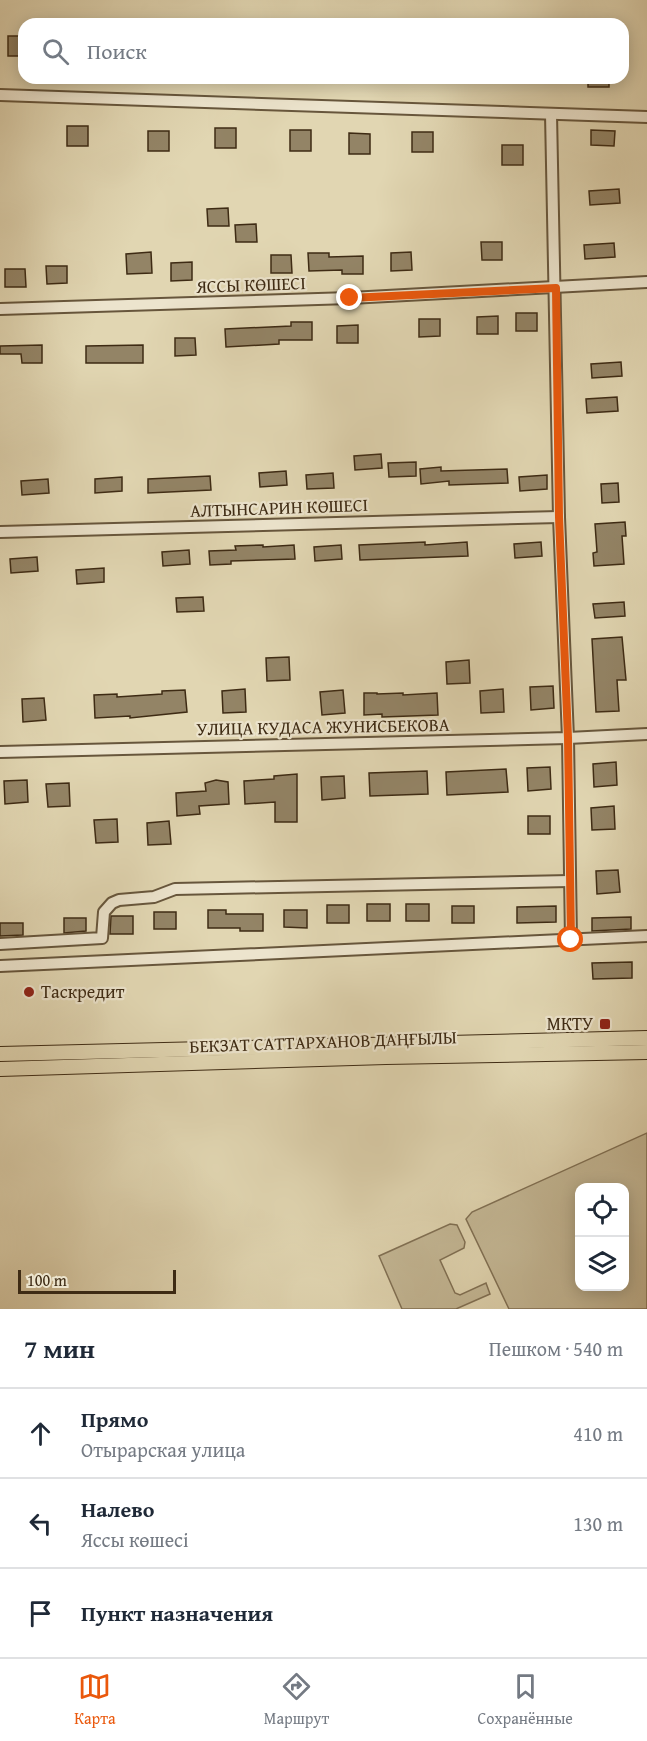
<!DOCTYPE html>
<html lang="ru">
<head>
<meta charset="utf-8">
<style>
	body { margin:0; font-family:"Gentium Book Plus",serif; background:#f6f6f7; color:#1f2937 }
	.controls { position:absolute; right:18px; bottom:18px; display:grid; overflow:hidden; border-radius:12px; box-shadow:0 3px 15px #0003 }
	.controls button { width:54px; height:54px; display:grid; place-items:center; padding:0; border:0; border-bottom:2px solid #e0e1e3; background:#fff; color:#1f2937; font:30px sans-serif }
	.scale { position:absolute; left:18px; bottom:15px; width:158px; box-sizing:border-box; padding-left:6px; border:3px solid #3e2b14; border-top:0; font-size:16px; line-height:21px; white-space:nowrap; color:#3e2b14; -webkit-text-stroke:4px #ece4cd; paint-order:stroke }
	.stop { position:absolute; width:18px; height:18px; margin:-14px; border:4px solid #ea580c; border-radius:50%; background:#fff }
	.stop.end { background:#ea580c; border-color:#fff; box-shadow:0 2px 6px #0008 }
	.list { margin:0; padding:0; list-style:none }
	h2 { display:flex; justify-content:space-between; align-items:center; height:78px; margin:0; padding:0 24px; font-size:26px }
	h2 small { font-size:20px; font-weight:400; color:#747a83 }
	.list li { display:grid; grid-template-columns:39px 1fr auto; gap:18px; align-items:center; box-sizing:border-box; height:90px; padding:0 24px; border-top:2px solid #e0e1e3 }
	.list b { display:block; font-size:22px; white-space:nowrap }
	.list p { margin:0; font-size:20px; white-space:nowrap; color:#747a83 }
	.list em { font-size:20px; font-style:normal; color:#747a83 }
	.icon { flex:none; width:33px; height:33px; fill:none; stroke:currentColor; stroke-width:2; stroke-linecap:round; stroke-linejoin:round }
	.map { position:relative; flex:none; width:647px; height:1309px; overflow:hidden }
	.search { position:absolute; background:#fff; box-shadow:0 3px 15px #0003; left:18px; right:18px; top:18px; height:66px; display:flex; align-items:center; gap:15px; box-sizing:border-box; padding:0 21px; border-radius:18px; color:#747a83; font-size:22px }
	.sheet { height:348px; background:#fff }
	nav { display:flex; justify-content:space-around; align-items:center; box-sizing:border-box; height:84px; border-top:2px solid #e0e1e3; background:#fff; font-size:16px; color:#747a83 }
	nav a { display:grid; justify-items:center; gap:3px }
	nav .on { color:#ea580c }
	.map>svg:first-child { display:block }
	.green { fill:#c5b997; stroke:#827256; stroke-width:1.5; fill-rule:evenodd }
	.building { fill:#938466; stroke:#3e2b14; stroke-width:1.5 }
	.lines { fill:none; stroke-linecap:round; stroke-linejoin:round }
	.minor-casing { stroke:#67563c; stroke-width:14 }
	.major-casing { stroke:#3e2b14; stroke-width:16 }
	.minor { stroke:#ece4cd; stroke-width:10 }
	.major { stroke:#e1d6b2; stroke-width:14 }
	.route { stroke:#ea580c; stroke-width:8 }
	.poi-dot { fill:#8f2418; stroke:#ece4cd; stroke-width:2 }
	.labels { text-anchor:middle; stroke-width:4.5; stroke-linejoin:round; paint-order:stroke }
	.street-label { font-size:18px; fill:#3e2b14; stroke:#ece4cd }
	.poi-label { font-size:18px; fill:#3e2b14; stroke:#ece4cd; text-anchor:start }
</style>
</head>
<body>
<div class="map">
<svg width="647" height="1309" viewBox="0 0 647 1309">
	<rect width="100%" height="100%" fill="#e1d6b2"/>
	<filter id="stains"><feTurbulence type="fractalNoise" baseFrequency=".00333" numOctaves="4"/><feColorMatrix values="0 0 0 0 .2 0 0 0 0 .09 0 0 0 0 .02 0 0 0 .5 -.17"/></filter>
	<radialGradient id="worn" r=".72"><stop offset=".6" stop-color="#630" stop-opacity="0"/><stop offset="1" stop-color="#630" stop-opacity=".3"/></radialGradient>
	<g class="green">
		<path d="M647 1133V1309H509L466 1219 472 1212ZM580 1188H624V1286H580Z"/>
		<path d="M450 1224 457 1225 465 1242 464 1248 440 1260 455 1293 460 1295 486 1283 490 1294 456 1309H402L379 1256Z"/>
	</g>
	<g class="building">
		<rect x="8" y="36" width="16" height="20"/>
		<rect x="588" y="78" width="21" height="9"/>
		<rect x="67" y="126" width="21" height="20"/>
		<rect x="215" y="128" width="21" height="20"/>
		<rect x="290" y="130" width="21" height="21"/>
		<path d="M591 130 615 131 614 146 591 145Z"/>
		<rect x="148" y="131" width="21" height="20"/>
		<rect x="412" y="132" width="21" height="20"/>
		<path d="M349 133 370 134V154H349Z"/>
		<rect x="502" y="145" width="21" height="20"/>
		<path d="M619 189 620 203 590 205 589 191Z"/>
		<path d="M228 208 229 226H208L207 209Z"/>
		<path d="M256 224 257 242H236L235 225Z"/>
		<path d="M481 242H502V260H482Z"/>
		<path d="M614 243 615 257 585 259 584 245Z"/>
		<path d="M151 252 152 273 127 274 126 254Z"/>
		<path d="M411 252 412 270 391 271V253Z"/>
		<path d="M308 253H329V257L363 256V274H342V270L309 271Z"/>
		<path d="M271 255H291L292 273H271Z"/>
		<path d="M192 262V280L171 281V263Z"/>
		<path d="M46 266H67V283L47 284Z"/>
		<path d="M5 269H25L26 287H5Z"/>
		<rect x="516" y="313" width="21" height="18"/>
		<path d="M498 316V334H477V317Z"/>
		<path d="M419 319H440V336L419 337Z"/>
		<path d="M291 322H312V340H279V344L226 347 225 329 291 326Z"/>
		<path d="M358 325V343H337V326Z"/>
		<path d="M175 338H195L196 355 175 356Z"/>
		<path d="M42 345V363H22L21 354H0V346Z"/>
		<path d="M143 345V363H86V346Z"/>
		<path d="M621 362 622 376 592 378 591 364Z"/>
		<path d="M617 397 618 411 587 413 586 399Z"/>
		<path d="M381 454 382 468 355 470 354 456Z"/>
		<path d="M416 462V476L389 477 388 463Z"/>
		<path d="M441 467V471L507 469 508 483 449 485V481L421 484 420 469Z"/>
		<path d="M286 471 287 485 260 487 259 473Z"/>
		<path d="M333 473 334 488 307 489 306 475Z"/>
		<path d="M547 475V489L520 491 519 477Z"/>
		<path d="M210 476 211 490 148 493V479Z"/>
		<path d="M122 477V491L95 493V479Z"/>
		<path d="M48 479 49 493 22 495 21 481Z"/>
		<path d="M618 483 619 502 602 503 601 484Z"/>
		<path d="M625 522 626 536H622L624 564 594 566 593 553 597 552 595 524Z"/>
		<path d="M425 542V545L467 542 468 556 360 560 359 545Z"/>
		<path d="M541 542 542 556 515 558 514 544Z"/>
		<path d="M263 545V547L294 545 295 559 231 561V564L210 565 209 551 236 550 235 546Z"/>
		<path d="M341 545 342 559 315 561 314 547Z"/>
		<path d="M189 550 190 564 163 566 162 552Z"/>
		<path d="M37 557 38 571 11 573 10 559Z"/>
		<path d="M104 568V582L77 584 76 570Z"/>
		<path d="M203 597 204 611 177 612 176 598Z"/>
		<path d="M624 602 625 616 595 618 593 604Z"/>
		<path d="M622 637 626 680H617L619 711 596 712 592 639Z"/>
		<path d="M289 657 290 680 267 681 266 658Z"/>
		<path d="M469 660 470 683 447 684 446 662Z"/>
		<path d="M553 686 554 708 531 710 530 687Z"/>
		<path d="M245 689 246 712 223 713 222 691Z"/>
		<path d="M503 689 504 712 481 713 480 691Z"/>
		<path d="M185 690 187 712 130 718V716L95 718 94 695 117 694V697L162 694V691Z"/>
		<path d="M343 690 345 713 322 715 320 692Z"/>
		<path d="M364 693H377V694L403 693V695L437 693 438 715 382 717V714L364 715Z"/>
		<path d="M44 698 46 720 23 722 22 699Z"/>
		<path d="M616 762 617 785 594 787 593 764Z"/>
		<path d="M550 767 551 789 528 791 527 768Z"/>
		<path d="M506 769 508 792 447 795 446 772Z"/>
		<path d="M427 771 428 794 370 796 369 773Z"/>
		<path d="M297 774V822H275V802L245 804 244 781 274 779V776Z"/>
		<path d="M344 776 345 798 322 800 321 777Z"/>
		<path d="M27 780 28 802 5 804 4 781Z"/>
		<path d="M216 780 228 782 229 804 199 806 200 814 177 816 176 793 206 791 205 783Z"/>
		<path d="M69 783 70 806 48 807 46 784Z"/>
		<path d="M614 806 615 829 592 830 591 808Z"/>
		<rect x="528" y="816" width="22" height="18"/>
		<path d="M117 819 118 842 96 843 94 820Z"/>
		<path d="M169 821 171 844 148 845 147 823Z"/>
		<path d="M618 870 620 892 597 894 596 871Z"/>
		<rect x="367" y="904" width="23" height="17"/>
		<rect x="406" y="904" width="23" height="17"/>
		<rect x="327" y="905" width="22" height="18"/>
		<rect x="452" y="906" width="22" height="17"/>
		<path d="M556 906V922L517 923V907Z"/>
		<path d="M208 910H226V914H263V931H240V928H208Z"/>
		<path d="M284 910H307V928L284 927Z"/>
		<rect x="154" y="912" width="22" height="17"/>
		<path d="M111 916H133V934H110Z"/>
		<path d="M631 917V929L592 931V918Z"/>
		<path d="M64 918H86V931L64 933Z"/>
		<path d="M0 923H23V935L0 936Z"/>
		<path d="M632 962V978L593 979 592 963Z"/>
	</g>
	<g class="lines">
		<g class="minor-casing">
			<g id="minor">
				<path d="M0 95 647 117"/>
				<path d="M551 114 559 517 568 738 571 940"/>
				<path d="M0 309 350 298 647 282"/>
				<path d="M0 532 559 517"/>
				<path d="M0 752 568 738 647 734"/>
				<path d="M0 944 102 938 104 912 112 903 119 900 154 897 175 889 570 881"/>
				<path d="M0 966 647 936"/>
			</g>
		</g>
		<g class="major-casing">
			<g id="major">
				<path d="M0 1054 647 1038"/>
				<path d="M0 1069 386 1057 647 1052"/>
			</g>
		</g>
		<use href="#minor" class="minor"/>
		<use href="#major" class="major"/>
	</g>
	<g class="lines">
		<path class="route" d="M350 298 556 288 559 517 568 738 571 940"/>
	</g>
	<g class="poi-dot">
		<circle cx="29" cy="992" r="6"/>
		<rect x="599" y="1018" width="12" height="12" rx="3"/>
	</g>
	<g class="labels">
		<g class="street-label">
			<text transform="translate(251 285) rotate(-2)" y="6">ЯССЫ КӨШЕСІ</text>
			<text transform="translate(279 508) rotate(-2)" y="6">АЛТЫНСАРИН КӨШЕСІ</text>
			<text transform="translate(323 727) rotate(-1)" y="6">УЛИЦА КУДАСА ЖУНИСБЕКОВА</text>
			<text transform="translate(323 1042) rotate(-2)" y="6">БЕКЗАТ САТТАРХАНОВ ДАҢҒЫЛЫ</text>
		</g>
		<g class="poi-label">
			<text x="41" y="998">Таскредит</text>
			<text x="593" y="1030" text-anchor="end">МКТУ</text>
		</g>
	</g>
	<rect width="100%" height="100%" filter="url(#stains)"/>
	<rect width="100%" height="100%" fill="url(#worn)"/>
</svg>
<div class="controls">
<button><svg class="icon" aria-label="locate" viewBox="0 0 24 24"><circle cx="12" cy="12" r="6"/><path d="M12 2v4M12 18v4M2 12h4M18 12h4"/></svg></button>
<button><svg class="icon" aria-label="layers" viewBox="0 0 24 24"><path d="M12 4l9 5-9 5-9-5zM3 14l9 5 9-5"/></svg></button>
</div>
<div class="scale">100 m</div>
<div class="stop" style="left:571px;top:940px"></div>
<div class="stop end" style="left:350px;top:298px"></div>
<div class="search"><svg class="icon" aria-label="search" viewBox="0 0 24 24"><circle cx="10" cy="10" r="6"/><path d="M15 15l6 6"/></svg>Поиск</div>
</div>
<section class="sheet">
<h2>7 мин<small>Пешком · 540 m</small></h2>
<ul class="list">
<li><svg class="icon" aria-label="ahead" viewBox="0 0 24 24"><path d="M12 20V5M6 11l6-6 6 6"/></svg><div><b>Прямо</b><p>Отырарская улица</p></div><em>410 m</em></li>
<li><svg class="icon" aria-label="left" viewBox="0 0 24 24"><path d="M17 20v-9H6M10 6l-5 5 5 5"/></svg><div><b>Налево</b><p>Яссы көшесі</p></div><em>130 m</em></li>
<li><svg class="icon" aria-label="arrive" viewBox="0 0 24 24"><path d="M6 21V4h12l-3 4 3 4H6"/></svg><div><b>Пункт назначения</b></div></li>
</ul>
</section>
<nav>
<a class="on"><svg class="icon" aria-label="map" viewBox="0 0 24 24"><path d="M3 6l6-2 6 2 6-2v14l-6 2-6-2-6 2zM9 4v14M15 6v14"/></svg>Карта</a>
<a><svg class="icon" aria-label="directions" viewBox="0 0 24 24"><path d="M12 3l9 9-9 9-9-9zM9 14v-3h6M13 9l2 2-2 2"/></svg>Маршрут</a>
<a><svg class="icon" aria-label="saved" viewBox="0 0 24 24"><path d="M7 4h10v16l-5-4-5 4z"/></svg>Сохранённые</a>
</nav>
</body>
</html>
